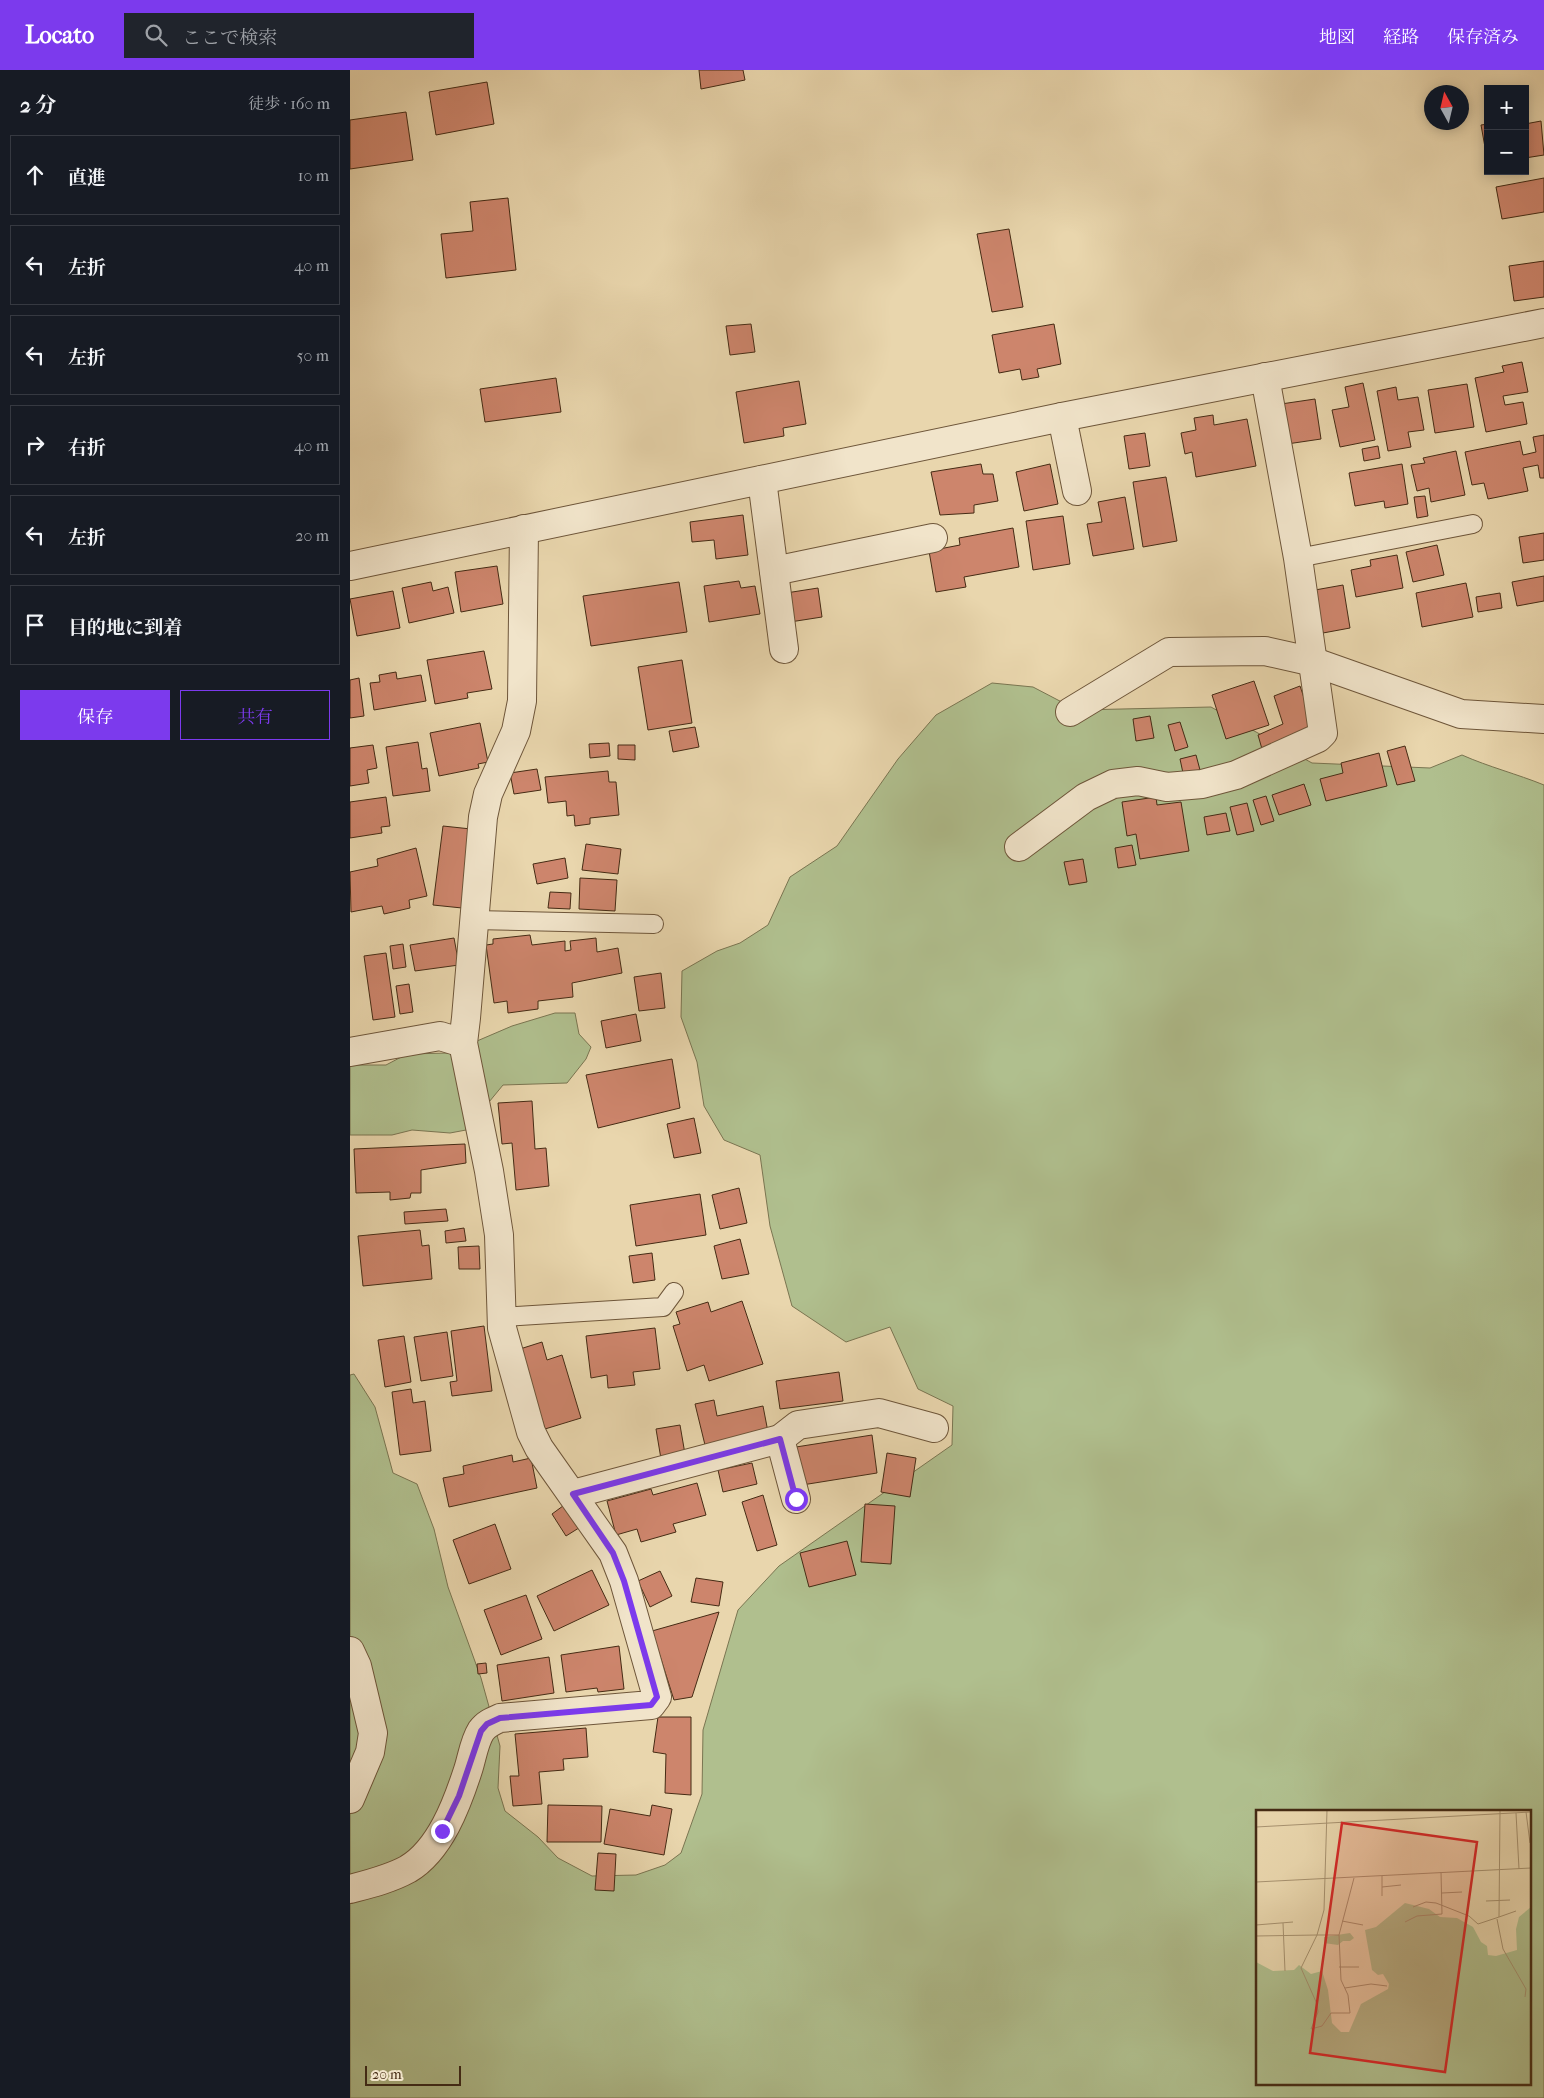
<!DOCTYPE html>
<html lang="ja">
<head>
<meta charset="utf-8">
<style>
	body { margin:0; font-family:"IM FELL French Canon","Noto Serif JP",serif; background:#20242c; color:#f1f3f6 }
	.controls { position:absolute; right:15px; top:15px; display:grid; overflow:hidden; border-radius:0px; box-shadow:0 2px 12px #0003 }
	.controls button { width:45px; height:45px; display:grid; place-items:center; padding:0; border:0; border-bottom:1px solid #363941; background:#171b24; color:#f1f3f6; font:25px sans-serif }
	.compass { position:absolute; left:1074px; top:15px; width:45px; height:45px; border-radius:50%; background:#171b24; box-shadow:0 2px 12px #0003; rotate:352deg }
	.scale { position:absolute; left:15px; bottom:12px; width:96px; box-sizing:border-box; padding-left:5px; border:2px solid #452b14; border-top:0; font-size:14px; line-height:18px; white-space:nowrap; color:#452b14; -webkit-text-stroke:4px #f1e4ca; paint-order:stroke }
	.stop { position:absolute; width:15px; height:15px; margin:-11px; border:4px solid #7c3aed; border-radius:50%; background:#fff }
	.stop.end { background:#7c3aed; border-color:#fff; box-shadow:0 1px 5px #0008 }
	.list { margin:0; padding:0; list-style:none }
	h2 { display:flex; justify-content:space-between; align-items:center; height:65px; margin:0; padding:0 20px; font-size:21px }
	h2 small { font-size:16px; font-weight:400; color:#9ea1a6 }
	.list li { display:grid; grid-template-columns:32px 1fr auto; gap:15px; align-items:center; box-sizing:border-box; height:80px; margin:0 10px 10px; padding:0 10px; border:1px solid #363941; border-radius:0px }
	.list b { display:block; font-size:19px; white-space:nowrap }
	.list em { font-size:16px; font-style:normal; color:#9ea1a6 }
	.actions { display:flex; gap:10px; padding:15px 20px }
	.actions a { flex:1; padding:11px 0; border:1px solid #7c3aed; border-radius:0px; text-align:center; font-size:18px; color:#7c3aed }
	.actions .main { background:#7c3aed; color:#fff }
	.icon { flex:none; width:28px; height:28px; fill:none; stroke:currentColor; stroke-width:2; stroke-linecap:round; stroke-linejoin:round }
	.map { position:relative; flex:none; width:1194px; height:2028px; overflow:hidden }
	header { display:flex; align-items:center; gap:30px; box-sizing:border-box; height:70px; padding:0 25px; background:#7c3aed; color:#fff }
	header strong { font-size:24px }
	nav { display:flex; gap:28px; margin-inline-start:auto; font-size:18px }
	.search { width:350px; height:45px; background:#20242c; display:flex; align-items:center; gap:12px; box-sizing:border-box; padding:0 18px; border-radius:0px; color:#9ea1a6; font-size:19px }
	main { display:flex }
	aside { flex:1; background:#171b24 }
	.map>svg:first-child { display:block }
	.green { fill:#b0bf8e; stroke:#7a7551; fill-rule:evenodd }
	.building { fill:#cd856c; stroke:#452b14 }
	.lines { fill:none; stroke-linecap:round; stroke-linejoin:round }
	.service-casing { stroke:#6e563a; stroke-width:20 }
	.minor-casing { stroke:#6e563a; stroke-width:30 }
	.tertiary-casing { stroke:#6e563a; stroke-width:30 }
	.service { stroke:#f1e4ca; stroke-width:18 }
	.minor { stroke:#f1e4ca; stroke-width:28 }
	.tertiary { stroke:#f1e4ca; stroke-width:28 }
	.route { stroke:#7c3aed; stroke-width:6 }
	.inset-road { fill:none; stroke:#a79270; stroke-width:1 }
	.view { fill:#d62828; fill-opacity:0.15; stroke:#d62828; stroke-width:2.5 }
	.inset-edge { fill:none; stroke:#452b14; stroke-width:2.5 }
</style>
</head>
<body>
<header>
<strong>Locato</strong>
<div class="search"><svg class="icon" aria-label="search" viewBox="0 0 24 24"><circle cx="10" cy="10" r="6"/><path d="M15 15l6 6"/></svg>ここで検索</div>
<nav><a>地図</a><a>経路</a><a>保存済み</a></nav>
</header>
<main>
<aside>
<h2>2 分<small>徒歩 · 160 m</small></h2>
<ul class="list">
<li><svg class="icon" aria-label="ahead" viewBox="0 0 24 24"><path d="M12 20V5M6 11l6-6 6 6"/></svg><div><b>直進</b></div><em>10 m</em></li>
<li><svg class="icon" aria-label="left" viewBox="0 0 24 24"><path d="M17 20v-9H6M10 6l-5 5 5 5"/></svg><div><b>左折</b></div><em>40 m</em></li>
<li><svg class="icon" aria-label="left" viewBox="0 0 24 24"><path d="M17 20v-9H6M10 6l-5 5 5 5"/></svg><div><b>左折</b></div><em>50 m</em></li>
<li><svg class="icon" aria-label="right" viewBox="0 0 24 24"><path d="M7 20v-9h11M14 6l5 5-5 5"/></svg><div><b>右折</b></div><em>40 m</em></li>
<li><svg class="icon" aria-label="left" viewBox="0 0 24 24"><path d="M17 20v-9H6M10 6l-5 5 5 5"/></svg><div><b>左折</b></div><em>20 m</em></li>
<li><svg class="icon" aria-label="arrive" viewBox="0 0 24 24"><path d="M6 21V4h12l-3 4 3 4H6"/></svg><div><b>目的地に到着</b></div></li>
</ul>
<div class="actions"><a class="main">保存</a><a>共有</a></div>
</aside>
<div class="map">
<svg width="1194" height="2028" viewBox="0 0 1194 2028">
	<rect width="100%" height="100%" fill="#e9d6ad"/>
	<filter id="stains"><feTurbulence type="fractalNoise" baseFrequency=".004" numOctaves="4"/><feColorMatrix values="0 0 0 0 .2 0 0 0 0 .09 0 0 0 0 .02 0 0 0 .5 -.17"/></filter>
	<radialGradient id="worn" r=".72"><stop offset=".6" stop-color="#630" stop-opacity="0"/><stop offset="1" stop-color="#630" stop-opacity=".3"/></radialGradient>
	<g class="green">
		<path d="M642 613 683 617 727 640 861 637 962 693 1080 698 1112 685C1139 697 1167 704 1194 715V2028H0V1305L4 1304 25 1337 43 1403 67 1414 84 1459 98 1517 131 1608 150 1676 148 1718 155 1741 188 1767 208 1788 242 1806 286 1805 315 1795 331 1783 352 1724 353 1660 388 1540 429 1496 602 1375 603 1336 568 1319 540 1257 496 1272 442 1236 420 1156 410 1085 374 1070 354 1036 347 992 331 947 332 901 367 881 390 873 418 855 440 807 487 776 548 689 586 645ZM908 1742H1180V2014H908Z"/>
		<path d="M205 943H225L229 964 241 977 236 989 217 1013 153 1015 116 1060 100 1063 62 1060 42 1065H0V995H36L57 984 99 983 162 956Z"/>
	</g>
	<g class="building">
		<path d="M349 0H393L395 10 351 19Z"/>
		<path d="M137 12 144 54 86 65 79 22Z"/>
		<path d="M56 42 63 90 0 99V50Z"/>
		<path d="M1191 51 1194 85 1175 88V54Z"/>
		<path d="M1138 54V94L1131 55Z"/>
		<path d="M1194 108V142L1152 149 1146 117Z"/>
		<path d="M158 128 166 200 96 208 91 164 123 161 120 132Z"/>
		<path d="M659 159 673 237 642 242 627 164Z"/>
		<path d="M1194 191V227L1164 231 1159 196Z"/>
		<path d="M401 254 405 282 380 285 376 256Z"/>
		<path d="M704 254 711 294 687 299 689 307 672 310 670 299 649 303 642 265Z"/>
		<path d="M1172 292 1178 322 1153 326 1155 335 1173 332 1177 354 1136 362 1125 308 1154 302 1152 296Z"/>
		<path d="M206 308 211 342 135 352 130 319Z"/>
		<path d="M449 311 456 354 433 358 434 366 394 373 386 322Z"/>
		<path d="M1013 313 1025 370 990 377 982 340 999 337 995 317Z"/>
		<path d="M1117 314 1124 357 1085 363 1078 320Z"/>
		<path d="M1046 317 1048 330 1068 327 1074 360 1058 362 1061 377 1038 381 1027 321Z"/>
		<path d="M965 329 971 369 937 374 931 334Z"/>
		<path d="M863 345 864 355 897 349 906 396 846 407 842 382 835 384 831 363 846 360 844 348Z"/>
		<path d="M795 363 800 396 779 399 774 366Z"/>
		<path d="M1194 365V408H1190L1188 395 1173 398 1178 421 1138 429 1134 413 1122 415 1115 382 1170 371 1173 385 1186 382 1183 367Z"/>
		<path d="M1028 376 1030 388 1014 391 1012 379Z"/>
		<path d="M1106 381 1115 425 1081 432 1079 418 1067 421 1061 395 1075 393 1073 388Z"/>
		<path d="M631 394 633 404H643L648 431 624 435V443L590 445 581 402Z"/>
		<path d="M700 394 708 434 674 441 666 402Z"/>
		<path d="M1052 394 1058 434 1035 438 1034 431 1005 436 999 403Z"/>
		<path d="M816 407 827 471 793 477 783 412Z"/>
		<path d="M1075 426 1078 446 1067 448 1064 427Z"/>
		<path d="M775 427 784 479 743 486 737 454 752 452 748 432Z"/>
		<path d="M393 445 398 485 366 489 364 470 342 472 340 452Z"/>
		<path d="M713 446 720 494 683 500 676 451Z"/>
		<path d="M663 458 669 497 614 507 616 517 586 522 579 481 610 475 609 468Z"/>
		<path d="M1194 463V490L1173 493 1169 467Z"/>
		<path d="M1087 475 1094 505 1063 512 1056 482Z"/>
		<path d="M1047 485 1053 518 1006 527 1001 500 1021 496 1020 490Z"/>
		<path d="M147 496 153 534 111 542 105 502Z"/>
		<path d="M1194 506V531L1167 536 1162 512Z"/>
		<path d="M389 511 391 518 405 516 410 544 359 552 354 516Z"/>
		<path d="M81 512 83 521 98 517 104 543 59 553 52 518Z"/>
		<path d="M329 512 337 562 241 576 233 526Z"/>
		<path d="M1116 513 1123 547 1072 557 1066 523Z"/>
		<path d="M993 515 1000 558 973 563 965 520Z"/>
		<path d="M468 518 472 547 440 552 436 523Z"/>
		<path d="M43 521 50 558 7 566 0 529Z"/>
		<path d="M1150 523 1152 538 1128 542 1126 527Z"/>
		<path d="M134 581 142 619 117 623 118 628 85 634 77 590Z"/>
		<path d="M332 590 342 653 298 660 288 597Z"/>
		<path d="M46 602 47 609 71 605 76 631 24 640 20 613 30 612 29 605Z"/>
		<path d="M9 608 14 646 0 648V610Z"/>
		<path d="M904 611 919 655 876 669 862 625Z"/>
		<path d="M950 616 964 657 912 679 908 665 933 654 924 626Z"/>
		<path d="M800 646 804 668 786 671 783 649Z"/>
		<path d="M830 652 838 677 825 681 818 655Z"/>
		<path d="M130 653 138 692 128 694 129 698 89 706 80 663Z"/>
		<path d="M345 657 349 677 323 682 319 661Z"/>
		<path d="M68 672 72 699 77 698 80 721 43 726 36 677Z"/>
		<path d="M259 673 260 686 240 688 239 674Z"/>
		<path d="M23 675 27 698 17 700 19 713 0 716V678Z"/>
		<path d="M268 675H285V690L268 689Z"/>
		<path d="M1055 676 1065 711 1047 715 1037 681Z"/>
		<path d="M1029 683 1037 716 976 731 970 709 993 703 991 693Z"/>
		<path d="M846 685 850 700 833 703 830 689Z"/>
		<path d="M187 699 191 720 164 724 160 703Z"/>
		<path d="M258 701 259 712H266L269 745 240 748V754L225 756 224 745 217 746 216 731 198 733 195 707Z"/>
		<path d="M954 714 961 735 929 745 922 725Z"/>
		<path d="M916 726 924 751 911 755 903 730Z"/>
		<path d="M36 727 40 756 31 757 32 763 0 768V732Z"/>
		<path d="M806 727 807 735 831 732 839 781 790 789 786 764 777 766 772 732Z"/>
		<path d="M897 733 904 761 887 765 880 737Z"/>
		<path d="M876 743 880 761 857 765 854 747Z"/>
		<path d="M93 756 121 759 112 838 83 835Z"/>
		<path d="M236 774 271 779 268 804 232 800Z"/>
		<path d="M782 775 786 795 768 798 765 778Z"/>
		<path d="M66 778 77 826 59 830 60 838 34 844 32 836 1 842 0 802 28 796 27 789Z"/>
		<path d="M215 788 218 808 187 814 183 794Z"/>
		<path d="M733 789 737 812 719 815 714 792Z"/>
		<path d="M230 808 267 810 265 841 229 839Z"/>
		<path d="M200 822 221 823 220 839 198 838Z"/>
		<path d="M180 865 182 875 215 871V881L221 880 220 871 246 868 247 882 268 878 272 903 222 913 223 927 188 931V939L158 943 157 931 144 933 136 875 143 874V869Z"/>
		<path d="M104 868 109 895 65 901 60 875Z"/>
		<path d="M53 874 56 897 43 899 40 876Z"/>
		<path d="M36 883 45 947 23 950 14 886Z"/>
		<path d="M311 903 315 938 289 941 284 907Z"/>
		<path d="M59 914 63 942 50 944 46 916Z"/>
		<path d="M286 944 291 971 256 978 251 951Z"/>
		<path d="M322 989 330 1038 248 1058 236 1005Z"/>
		<path d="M182 1031 185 1079 196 1078 199 1116 166 1120 162 1073 152 1074 148 1033Z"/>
		<path d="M344 1048 351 1083 324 1088 317 1054Z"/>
		<path d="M115 1074 116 1093 71 1100V1123H61L60 1128 40 1130V1122L6 1123 4 1079Z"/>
		<path d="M389 1118 397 1153 370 1159 362 1125Z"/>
		<path d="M350 1124 356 1165 286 1176 280 1135Z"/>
		<path d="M96 1139 98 1151 55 1154 54 1142Z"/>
		<path d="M114 1158 116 1171 96 1173 95 1161Z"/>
		<path d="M70 1160 72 1176 79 1175 82 1209 13 1216 8 1166Z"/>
		<path d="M390 1169 399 1204 372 1209 364 1176Z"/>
		<path d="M129 1176 130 1199H109L108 1177Z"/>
		<path d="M302 1183 305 1210 283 1213 279 1186Z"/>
		<path d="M392 1231 413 1294 359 1311 354 1295 337 1301 323 1256 330 1254 326 1242 358 1232 361 1242Z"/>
		<path d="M134 1256 142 1321 102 1326 100 1312 107 1311 101 1261Z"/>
		<path d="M305 1258 310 1299 283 1302 285 1315 258 1318 257 1305 241 1308 236 1266Z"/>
		<path d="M97 1262 103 1306 71 1311 64 1267Z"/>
		<path d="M54 1266 61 1312 35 1317 28 1270Z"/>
		<path d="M192 1272 197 1290 212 1285 231 1348 195 1359 170 1279Z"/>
		<path d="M489 1302 493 1331 430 1339 426 1311Z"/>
		<path d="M61 1319 63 1333 75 1331 81 1381 50 1385 42 1322Z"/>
		<path d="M364 1330 367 1346 413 1336 418 1362 355 1375 345 1334Z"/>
		<path d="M330 1355 335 1384 311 1389 306 1359Z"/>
		<path d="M522 1365 527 1403 452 1415 446 1377Z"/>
		<path d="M537 1383 566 1388 560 1427 531 1422Z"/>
		<path d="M162 1385 163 1392 181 1388 187 1418 99 1437 93 1408 114 1404 113 1396Z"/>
		<path d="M402 1393 407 1414 373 1422 368 1400Z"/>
		<path d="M347 1413 356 1445 323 1454 326 1462 291 1472 287 1459 266 1465 257 1431 301 1419 303 1425Z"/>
		<path d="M413 1425 427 1475 407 1481 392 1432Z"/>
		<path d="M217 1433 232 1456 216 1466 202 1444Z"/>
		<path d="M515 1434 545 1436 541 1494 511 1492Z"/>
		<path d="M145 1454 161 1499 119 1514 103 1470Z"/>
		<path d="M497 1471 506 1505 459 1517 450 1483Z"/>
		<path d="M242 1500 259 1535 204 1561 187 1526Z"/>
		<path d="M310 1501 322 1526 300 1537 288 1511Z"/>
		<path d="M346 1508 373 1512 369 1536 341 1532Z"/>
		<path d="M176 1525 192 1569 151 1585 134 1540Z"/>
		<path d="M369 1542 342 1627 324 1630 302 1561Z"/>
		<path d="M269 1576 274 1619 248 1622 247 1618 216 1622 211 1585Z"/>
		<path d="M199 1587 204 1623 152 1631 147 1595Z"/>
		<path d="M136 1593 137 1603 128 1604 127 1594Z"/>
		<path d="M308 1647H341V1725L315 1723 316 1684 303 1682Z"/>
		<path d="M236 1658 238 1687 213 1689 214 1700 189 1702 192 1734 163 1736 160 1706H169L165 1664Z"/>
		<path d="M198 1735 252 1736 251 1772H197Z"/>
		<path d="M302 1735 322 1739 314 1785 254 1774 260 1739 300 1746Z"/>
		<path d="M248 1783 266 1784 264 1821 245 1820Z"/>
	</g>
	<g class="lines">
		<g class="service-casing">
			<g id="service">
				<path d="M948 488 1123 454"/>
				<path d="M123 850 304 854"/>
				<path d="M152 1247 313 1237 324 1222"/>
			</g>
		</g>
		<g class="minor-casing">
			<g id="minor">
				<path d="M712 347 727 421"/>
				<path d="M412 410 434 579"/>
				<path d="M424 501 583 468"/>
				<path d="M720 642 819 582 915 581 964 592 1111 644 1194 649"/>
				<path d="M669 777 736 727 763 714 788 711 817 717 852 714 886 705 968 668 973 663 948 488 915 307"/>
				<path d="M0 982 90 966 113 973"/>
				<path d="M430 1369 446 1429"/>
				<path d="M223 1424 430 1369 448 1355 529 1343 584 1358"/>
				<path d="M0 1581 7 1596 23 1663 20 1682 0 1729"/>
				<path d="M0 1819C19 1814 40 1809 58 1799 90 1780 107 1734 118 1700 122 1688 124 1672 131 1661 136 1654 143 1651 150 1648L301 1635 307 1627 274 1511 263 1483 189 1378 181 1362 152 1258 149 1165 139 1101 113 973 116 948 133 747 138 724 166 661 172 631 174 459"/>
			</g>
		</g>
		<g class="tertiary-casing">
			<path id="tertiary" d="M0 496 712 347 1194 253"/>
		</g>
		<use href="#service" class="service"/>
		<use href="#minor" class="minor"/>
		<use href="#tertiary" class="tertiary"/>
	</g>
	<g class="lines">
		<path class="route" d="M92 1761 109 1726 131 1661 137 1654 150 1648 301 1635 307 1627 274 1511 263 1483 223 1424 430 1369 446 1429"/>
	</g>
	<g transform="translate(906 1740)">
		<rect width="275" height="275" fill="#e9d6ad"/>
		<path d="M149 93 173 99 184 107 201 108 217 117 225 132 231 136 232 145 240 146 261 140 260 119 263 107 275 97V275H0V152L17 161 38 160 43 155 55 164 66 161 72 180 76 213 85 222H93L105 194 132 179 133 174 127 164 122 165 116 160 109 120 120 117ZM94 123 98 128 94 131H87L82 135 68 133V127Z" fill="#b0bf8e"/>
		<path class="inset-road" d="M71 0 68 100 61 125H83M270 2 274 33M260 3 263 59M0 17 275 2M0 72 275 58M126 77 145 75M186 83 206 82M126 86V66M230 91 254 90M157 97 170 92 180 93 213 106 222 114 243 107 244 1M243 107 260 101M241 109 247 139 270 179 269 187M86 111 107 115M149 112 161 106 186 104 185 62M27 113 29 161M0 115 37 112M0 126 61 125 45 158 61 194 62 202 55 219 66 216 75 203H94L92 185 85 170 83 125 98 68M83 157H103M89 178 115 174 131 176"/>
		<path class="view" d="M86 13 221 32 189 262 54 243Z"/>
		<rect width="275" height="275" class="inset-edge"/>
	</g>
	<rect width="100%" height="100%" filter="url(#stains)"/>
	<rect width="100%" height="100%" fill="url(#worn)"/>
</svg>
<div class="controls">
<button>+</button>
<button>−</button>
</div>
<svg class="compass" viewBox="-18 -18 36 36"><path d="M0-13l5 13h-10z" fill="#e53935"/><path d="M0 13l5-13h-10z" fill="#9ea1a6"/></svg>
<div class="scale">20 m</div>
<div class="stop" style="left:446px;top:1429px"></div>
<div class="stop end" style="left:92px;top:1761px"></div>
</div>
</main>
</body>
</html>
